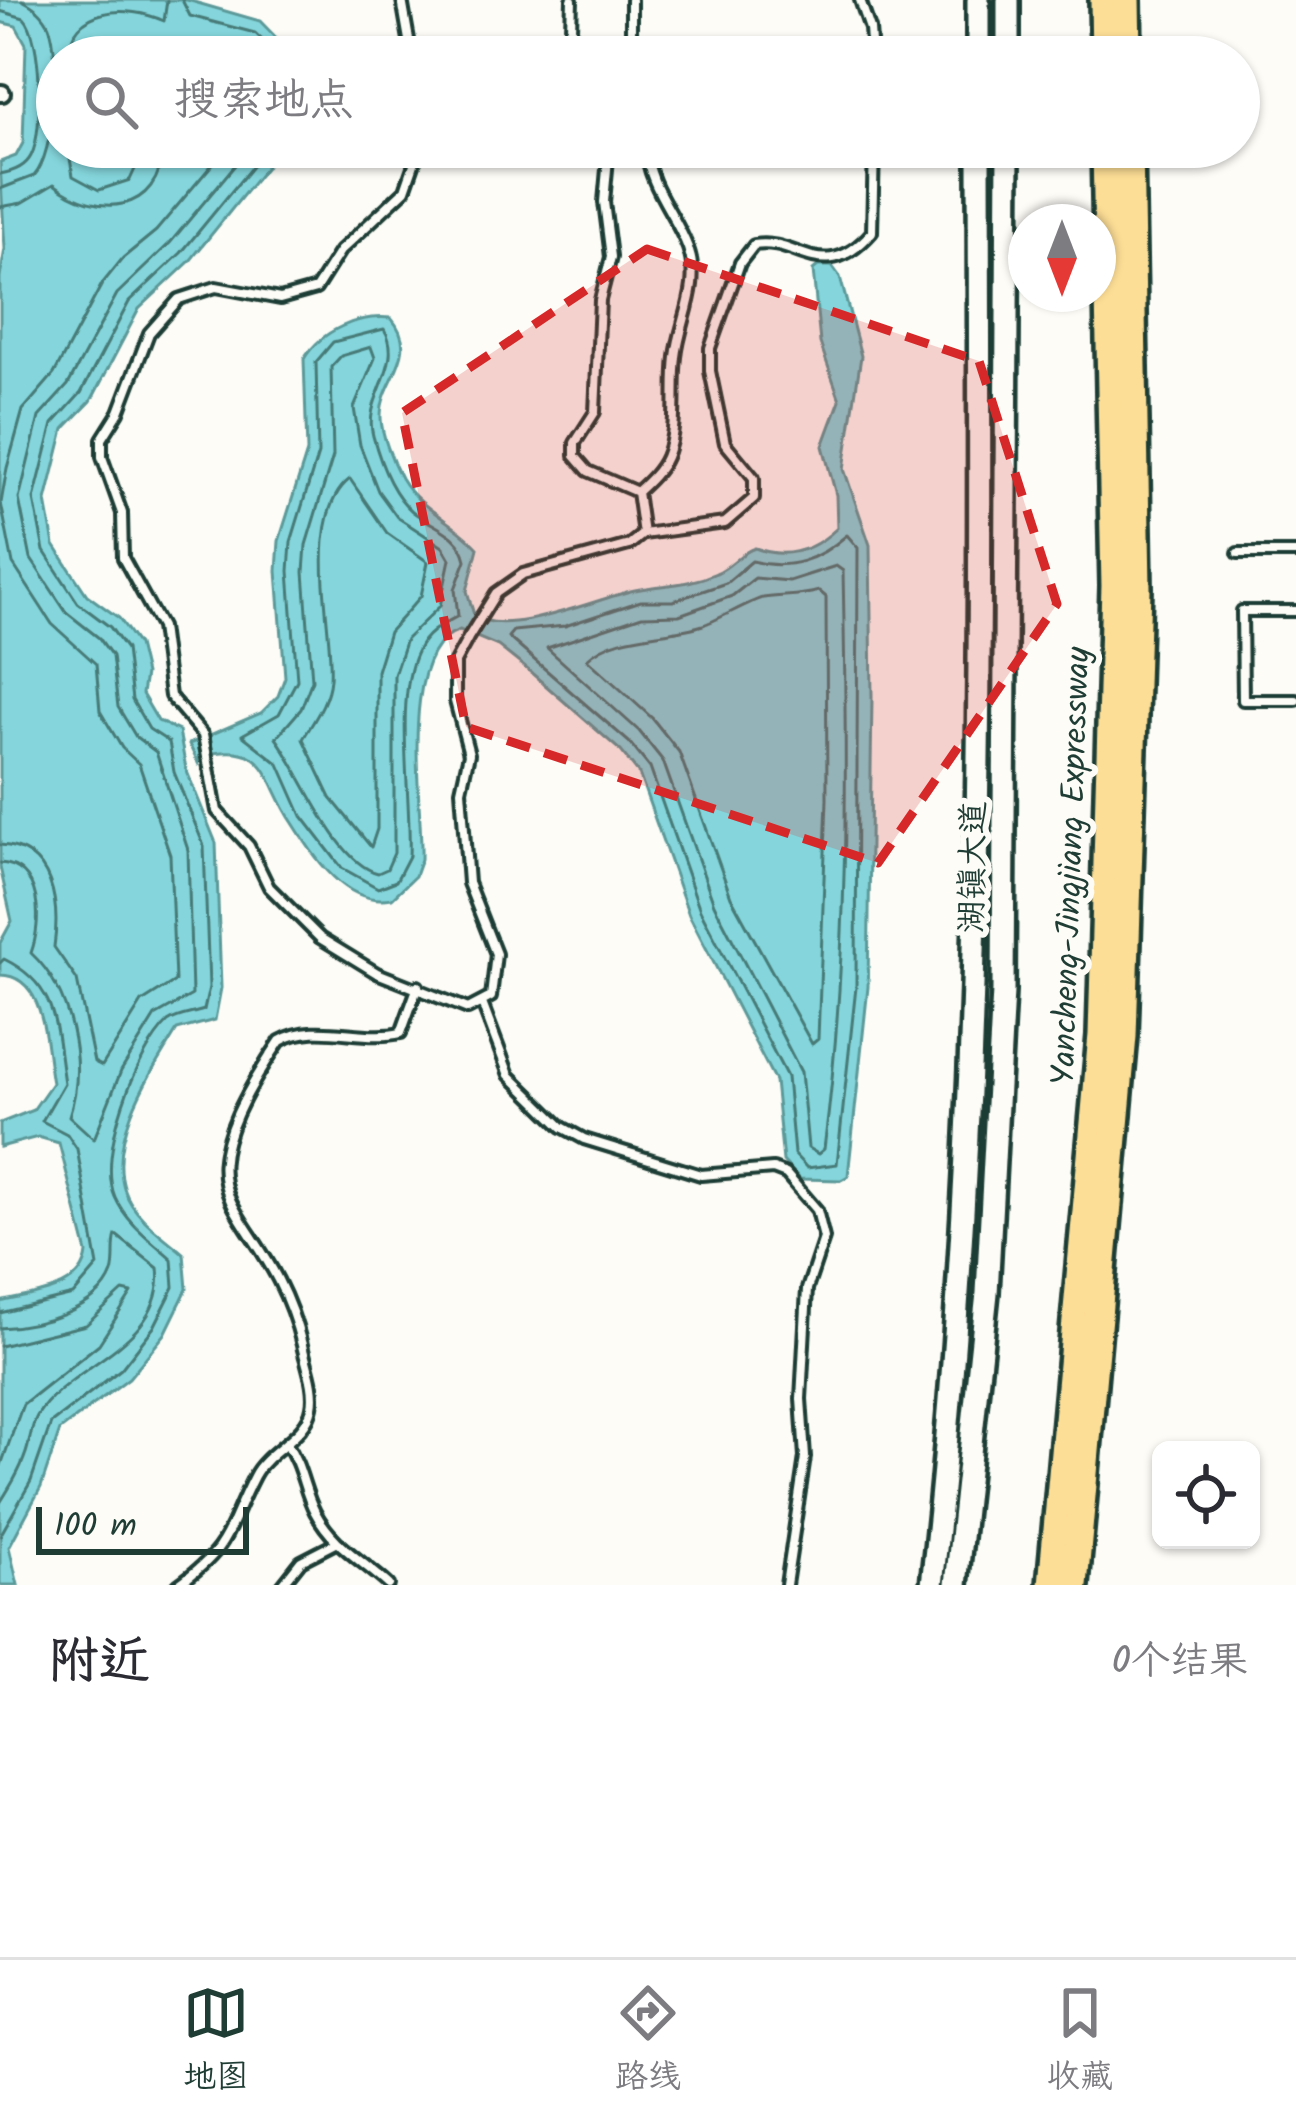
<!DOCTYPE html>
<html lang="zh">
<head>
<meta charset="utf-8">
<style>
	body { margin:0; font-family:Kalam,"LXGW WenKai TC",sans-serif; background:#f2f2f3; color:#2b2b33 }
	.controls { position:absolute; right:36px; bottom:36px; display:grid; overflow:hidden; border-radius:18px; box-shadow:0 3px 9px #0004 }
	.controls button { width:108px; height:108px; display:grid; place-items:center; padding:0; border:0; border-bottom:3px solid #e1e1e2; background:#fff; color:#2b2b33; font:60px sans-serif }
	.compass { position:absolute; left:1008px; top:204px; width:108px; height:108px; border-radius:50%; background:#fff; box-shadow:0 3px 9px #0004; rotate:180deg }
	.scale { position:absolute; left:36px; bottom:30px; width:213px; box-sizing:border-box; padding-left:12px; border:6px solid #1f3d34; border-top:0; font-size:33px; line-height:42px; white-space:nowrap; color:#1f3d34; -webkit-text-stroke:9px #fdfcf7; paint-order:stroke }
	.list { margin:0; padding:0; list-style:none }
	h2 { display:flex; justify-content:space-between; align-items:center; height:156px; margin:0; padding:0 48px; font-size:51px }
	h2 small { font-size:39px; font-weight:400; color:#7c7c81 }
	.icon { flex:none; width:66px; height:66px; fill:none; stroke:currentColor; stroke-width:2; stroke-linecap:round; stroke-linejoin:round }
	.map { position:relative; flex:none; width:1296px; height:1585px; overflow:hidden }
	.search { position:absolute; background:#fff; box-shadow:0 3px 9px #0004; left:36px; right:36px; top:36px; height:132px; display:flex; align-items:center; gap:30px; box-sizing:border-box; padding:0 42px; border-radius:66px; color:#7c7c81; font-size:45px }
	.sheet { height:372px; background:#fff }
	nav { display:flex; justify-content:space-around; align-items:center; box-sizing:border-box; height:168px; border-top:3px solid #e1e1e2; background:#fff; font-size:33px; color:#7c7c81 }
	nav a { display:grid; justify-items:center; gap:6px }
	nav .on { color:#1f3d34 }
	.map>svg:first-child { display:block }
	.water { fill:#84d6dc; stroke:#5c9999; stroke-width:3 }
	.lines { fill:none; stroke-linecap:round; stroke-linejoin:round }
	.shore { stroke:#477a77; stroke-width:3 }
	.lane-casing { stroke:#1f3d34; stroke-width:16 }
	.street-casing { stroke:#1f3d34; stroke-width:22 }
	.secondary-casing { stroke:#1f3d34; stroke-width:30 }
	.highway-casing { stroke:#1f3d34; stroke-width:36 }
	.lane { stroke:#fdfcf7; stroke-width:8 }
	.street { stroke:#fdfcf7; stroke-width:14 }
	.secondary { stroke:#fdfcf7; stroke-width:21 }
	.highway { stroke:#fdde96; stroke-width:27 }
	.marked { fill:#d62828; fill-opacity:0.2; stroke:#d62828; stroke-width:9; stroke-dasharray:24 15; stroke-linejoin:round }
	.labels { text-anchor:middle; stroke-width:12; stroke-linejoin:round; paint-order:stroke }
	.street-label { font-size:33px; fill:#1f3d34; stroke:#fdfcf7 }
</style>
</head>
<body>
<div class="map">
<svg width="1296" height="1585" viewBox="0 0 1296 1585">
	<rect width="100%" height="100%" fill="#fdfcf7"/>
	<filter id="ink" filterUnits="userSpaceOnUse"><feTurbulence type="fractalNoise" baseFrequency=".00833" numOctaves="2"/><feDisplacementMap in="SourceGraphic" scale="24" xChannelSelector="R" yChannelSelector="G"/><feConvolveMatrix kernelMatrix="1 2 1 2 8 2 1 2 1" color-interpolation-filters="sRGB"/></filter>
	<g filter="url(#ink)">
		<g class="water">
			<path d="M0 0H187L260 21 295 57H157C141 37 125 35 101 43L92 57H57V147H94V160L111 161 121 147H282L190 261 139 309 91 401 64 429 46 501 54 545 87 595 119 618 138 645 145 674 142 694 158 721 179 731 186 769 216 843 221 988 215 1020 177 1030C151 1073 107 1137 125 1191 134 1218 164 1236 184 1254L187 1289 165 1334 129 1378 60 1430 41 1487 9 1547 18 1585H0V1302C31 1294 83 1292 87 1253L59 1143 38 1137 0 1147V1123L33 1110 52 1083C45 1048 47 975 0 975V943L12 921 0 867V277L5 249 0 162 16 156 23 143 26 44 16 26 0 22Z"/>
			<path d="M818 266H832L840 277 861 356 844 469 870 545 872 697 868 987 848 1176 841 1180 800 1179 783 1161 775 1081 689 915 639 774 621 751 528 670 498 646 460 630C396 650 423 803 421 859L415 876 392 898C346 907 315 858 293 823 263 779 271 738 200 756L198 763 189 744 261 713 278 696 285 677 277 571 279 541 307 452 304 359C322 330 357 315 391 318 422 354 382 378 381 415 380 432 393 463 401 478 419 509 455 522 478 548L467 591 474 615C504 640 601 597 635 590 663 584 688 586 716 573 731 567 739 553 755 548 786 560 814 550 837 528L836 495 823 446 840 400 820 343 813 270Z"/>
		</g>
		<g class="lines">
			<g class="shore">
				<path d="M182 0 190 16 255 33 280 57"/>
				<path d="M0 11 24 18C42 36 44 132 31 156 25 168 12 172 0 174"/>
				<path d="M68 57C71 5 128 5 164 21L167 0"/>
				<path d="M68 147 73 176 99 190 130 180 145 147"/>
				<path d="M0 189 34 176C55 154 61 55 49 26 44 14 34 6 22 0"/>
				<path d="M0 207 22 203 54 184C97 218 160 215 163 147"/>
				<path d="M384 329C406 364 362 398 373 436 380 462 391 493 412 511 432 527 460 532 466 560L455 589 458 616C441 625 425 633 417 652 394 699 412 801 409 856L396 881 378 888 342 868 302 816 279 764 242 735 279 714 297 680 289 571 291 542 318 454 316 362 333 342Z"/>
				<path d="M371 347 375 358 354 408 360 445 378 491 397 517 443 547 450 559 440 606 406 639 394 675V853L387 869 378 873C335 862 302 772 276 738L301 709 312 680 304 572 306 545 333 456 331 367 341 356Z"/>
				<path d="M350 479 387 533 428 562 421 596 389 632 377 671V829L371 847 331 798 303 739C314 720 328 702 330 679 334 630 302 516 350 479Z"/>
				<path d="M847 535 858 548 856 987 837 1164 807 1168 794 1154 787 1077 700 910 650 768 629 742 508 637 513 631 565 626 641 601H673L726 583 752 561C790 571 818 560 847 535Z"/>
				<path d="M836 566 843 571C847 764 849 958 824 1149L818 1154 808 1148 801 1072 714 904 663 761 639 731 547 648 642 616 679 615 732 596 755 578 789 581Z"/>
				<path d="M819 591 826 597 827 799 818 1039 812 1044 731 897 679 752 652 718 587 659C615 632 667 637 703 625 718 620 754 599 763 598 783 595 799 597 819 591Z"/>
				<path d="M0 845C54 848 60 905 54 947L77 980 94 1062 102 1066 142 1002 175 981 170 855 139 764 122 748 100 711 96 664 52 624 13 564 1 503 7 468 23 410 54 374 102 284 123 258 156 231 227 147"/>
				<path d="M0 863C43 866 42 922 31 953 71 990 87 1064 69 1116L94 1139 121 1071 155 1016 192 995 188 850 156 752 136 737 118 707 112 656 99 638 66 612 31 559 19 499 39 417 68 385 117 294 170 243 250 147"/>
				<path d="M0 963 4 959C59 986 55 1026 64 1083L42 1121 67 1134 77 1149 98 1266 73 1295 0 1313"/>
				<path d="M0 1328C36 1326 98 1312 112 1273 116 1260 112 1246 116 1235L158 1268C167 1344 68 1364 37 1416 31 1427 30 1441 26 1453 20 1471 10 1487 0 1503"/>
				<path d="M0 1346 86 1325 123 1291 132 1293 99 1344 23 1404 0 1468"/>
				<path d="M0 1536 31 1481 51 1423 121 1369 154 1327 174 1287 172 1259C151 1240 127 1224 115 1197 97 1155 136 1052 168 1022 177 1015 193 1014 204 1010L209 987 204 846 174 772 169 742 149 729 132 700 126 649 110 627 78 603 44 551 34 499 53 424 81 393 129 302 181 253 268 147"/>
			</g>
			<g class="lane-casing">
				<g id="lane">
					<path d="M402 0 412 57"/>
					<path d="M631 0V57"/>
					<path d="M860 0 870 29 872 57"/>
					<path d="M570 57 572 0"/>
					<path d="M420 147 405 190 340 251 316 289 280 299 216 287 179 299 149 333 119 412 102 439V457L122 513 123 558 161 627 170 696 203 735 217 811 249 846 269 887 320 938 377 973 468 1009 491 997 496 954 468 883 461 790 469 754 455 701V662L468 638 496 593 523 574 629 545 643 534 725 523 754 498V478L725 443 710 371V348L740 263 754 245C798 237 823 288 872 232L874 147"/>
					<path d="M609 147 604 202 611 257 600 300 595 412 575 443V456L588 471 637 492"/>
					<path d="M643 534 637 492C648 482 660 471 666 457 679 426 672 389 676 357 680 320 702 286 688 248 675 213 648 186 646 147"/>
					<path d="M1238 553H1296"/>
					<path d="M1296 611H1242L1243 700H1296"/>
					<path d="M483 1006 509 1075 562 1127 584 1139 701 1175 773 1169 786 1174 817 1210 824 1238 807 1289 801 1399 805 1457 786 1585"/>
					<path d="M286 1443C302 1465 303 1489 315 1512 333 1546 362 1560 389 1585"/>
					<path d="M178 1585C234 1544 225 1532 254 1476 267 1450 307 1437 312 1407 316 1388 306 1364 302 1345 264 1191 159 1220 280 1041 316 1020 361 1042 401 1033L418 986"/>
					<path d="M282 1585 301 1561 336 1543"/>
				</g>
			</g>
			<g class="street-casing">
				<path id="street" d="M0 93H2"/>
			</g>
			<g class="secondary-casing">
				<g id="secondary">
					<path d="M978 0V57"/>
					<path d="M1008 57V0"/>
					<path d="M932 1585C986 1108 980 627 979 147"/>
					<path d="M956 1585 987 1293 1003 991 1008 147"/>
				</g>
			</g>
			<g class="highway-casing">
				<g id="highway">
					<path d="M1104 0 1105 57"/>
					<path d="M1126 0 1127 57"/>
					<path d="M1052 1585 1102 1035 1115 586 1106 147"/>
					<path d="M1074 1585 1123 1036 1137 588 1129 147"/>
				</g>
			</g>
			<use href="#lane" class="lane"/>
			<use href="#street" class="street"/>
			<use href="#secondary" class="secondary"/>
			<use href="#highway" class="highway"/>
		</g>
	</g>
	<path class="marked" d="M647 249 979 361 1057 604 878 863 466 727 402 413Z"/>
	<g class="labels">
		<g class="street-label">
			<text transform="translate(1069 866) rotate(-88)" y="12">Yancheng-Jingjiang Expressway</text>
			<text transform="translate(971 867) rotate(-89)" y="12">湖镇大道</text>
		</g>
	</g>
</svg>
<div class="controls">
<button><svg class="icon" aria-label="locate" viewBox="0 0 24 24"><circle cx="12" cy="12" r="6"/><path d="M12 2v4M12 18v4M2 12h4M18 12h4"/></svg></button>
</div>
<svg class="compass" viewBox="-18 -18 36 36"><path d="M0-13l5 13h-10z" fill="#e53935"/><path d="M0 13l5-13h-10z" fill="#7c7c81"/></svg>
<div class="scale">100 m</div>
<div class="search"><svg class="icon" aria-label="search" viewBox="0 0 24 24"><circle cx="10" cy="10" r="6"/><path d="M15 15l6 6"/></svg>搜索地点</div>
</div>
<section class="sheet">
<h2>附近<small>0个结果</small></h2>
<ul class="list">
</ul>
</section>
<nav>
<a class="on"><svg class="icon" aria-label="map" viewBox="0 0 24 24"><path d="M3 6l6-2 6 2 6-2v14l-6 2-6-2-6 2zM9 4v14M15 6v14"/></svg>地图</a>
<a><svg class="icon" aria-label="directions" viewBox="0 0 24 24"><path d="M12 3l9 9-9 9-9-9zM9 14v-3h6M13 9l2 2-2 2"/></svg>路线</a>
<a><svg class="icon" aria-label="saved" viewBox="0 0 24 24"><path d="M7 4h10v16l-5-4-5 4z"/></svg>收藏</a>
</nav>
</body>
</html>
